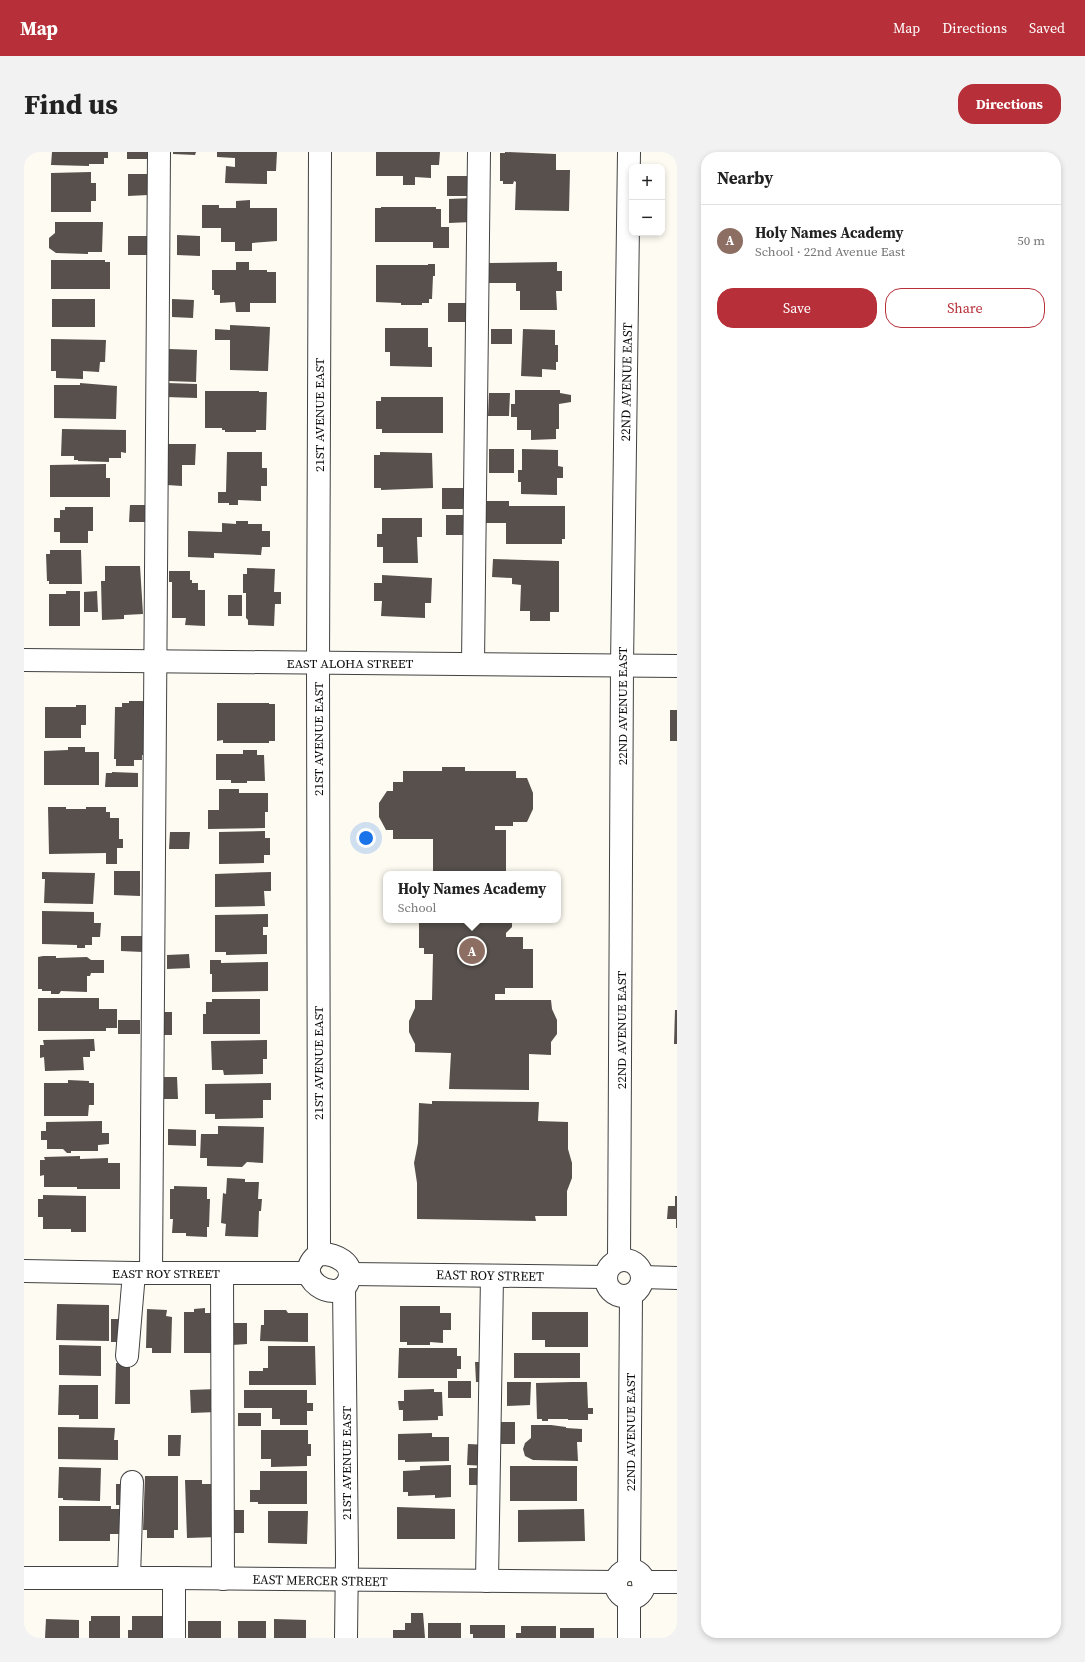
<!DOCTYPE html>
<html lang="en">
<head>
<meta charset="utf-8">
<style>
	body { margin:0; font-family:"Source Serif 4",serif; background:#f2f2f2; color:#222 }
	.controls { position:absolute; right:12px; top:12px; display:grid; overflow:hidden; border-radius:8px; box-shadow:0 2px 6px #0003 }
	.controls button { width:36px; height:36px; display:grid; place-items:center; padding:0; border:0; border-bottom:1px solid #e0e0e0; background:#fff; color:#222; font:20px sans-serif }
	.you { position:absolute; left:342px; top:686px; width:14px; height:14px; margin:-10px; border:3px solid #fff; border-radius:50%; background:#1a73e8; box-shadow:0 0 0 6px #1a73e833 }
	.badge { display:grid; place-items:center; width:26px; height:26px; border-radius:50%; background:#b72f38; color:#fff; font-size:13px; font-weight:700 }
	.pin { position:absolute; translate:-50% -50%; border:2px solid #fff; box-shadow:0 1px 4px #0006 }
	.popup { position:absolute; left:359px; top:719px; width:178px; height:52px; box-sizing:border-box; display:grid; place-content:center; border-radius:8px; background:#fff; filter:drop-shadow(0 1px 3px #0005); font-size:13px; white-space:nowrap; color:#767676 }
	.popup b { font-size:15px; color:#222 }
	.popup::after { content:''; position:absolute; left:50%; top:100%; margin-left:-8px; border:8px solid transparent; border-top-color:#fff }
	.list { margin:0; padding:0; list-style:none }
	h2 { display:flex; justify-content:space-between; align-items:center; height:52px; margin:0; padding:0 16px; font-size:17px }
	h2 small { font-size:13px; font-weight:400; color:#767676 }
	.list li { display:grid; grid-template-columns:26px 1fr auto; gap:12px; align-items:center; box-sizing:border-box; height:72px; padding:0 16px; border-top:1px solid #e0e0e0 }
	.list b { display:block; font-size:15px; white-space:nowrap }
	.list p { margin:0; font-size:13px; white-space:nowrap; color:#767676 }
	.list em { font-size:13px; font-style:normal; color:#767676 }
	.actions { display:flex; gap:8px; padding:12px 16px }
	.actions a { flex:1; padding:9px 0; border:1px solid #b72f38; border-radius:16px; text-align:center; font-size:14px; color:#b72f38 }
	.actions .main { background:#b72f38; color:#fff }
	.map { position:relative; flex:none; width:653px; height:1486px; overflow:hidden; border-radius:16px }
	header { display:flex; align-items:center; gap:24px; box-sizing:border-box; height:56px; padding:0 20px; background:#b72f38; color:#fff }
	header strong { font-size:19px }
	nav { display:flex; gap:22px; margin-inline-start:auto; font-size:14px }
	.intro { display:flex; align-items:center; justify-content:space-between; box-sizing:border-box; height:96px; padding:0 24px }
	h1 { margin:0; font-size:28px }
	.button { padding:10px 18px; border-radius:16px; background:#b72f38; color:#fff; font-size:14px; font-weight:700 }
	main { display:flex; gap:24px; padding:0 24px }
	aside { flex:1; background:#fff; border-radius:16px; box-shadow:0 2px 6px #0003 }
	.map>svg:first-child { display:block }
	.building { fill:#57504c }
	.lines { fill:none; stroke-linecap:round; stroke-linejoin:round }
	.minor-casing { stroke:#424242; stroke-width:24 }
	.minor { stroke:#fff; stroke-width:22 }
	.labels { text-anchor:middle; stroke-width:4; stroke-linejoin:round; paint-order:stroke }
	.street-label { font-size:13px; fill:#0f0f0f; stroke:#fff }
</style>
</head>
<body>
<header>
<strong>Map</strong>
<nav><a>Map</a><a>Directions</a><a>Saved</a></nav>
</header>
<div class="intro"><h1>Find us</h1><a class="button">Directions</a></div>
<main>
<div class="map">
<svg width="653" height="1486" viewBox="0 0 653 1486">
	<rect width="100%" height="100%" fill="#fefbf2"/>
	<g class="building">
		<path d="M28 0H84V6H80V12H65V14L27 13Z"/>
		<rect x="103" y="0" width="23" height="7"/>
		<path d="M149 0H172L171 3 149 2Z"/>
		<path d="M193 0H253L252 19H243V32L201 31 202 14 211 15V6L193 5Z"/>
		<path d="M352 0H416L415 13H407V26L391 25V33H379V24H352Z"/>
		<path d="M481 0 532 2V18H546L545 59 491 58 492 30 490 29 489 32H479V29H476V1H481Z"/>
		<path d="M67 20V31H72V49H67V60H27V21Z"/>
		<path d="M104 22H123L124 43 104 44Z"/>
		<rect x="423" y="24" width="22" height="20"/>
		<path d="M448 46V70L425 71V47Z"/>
		<path d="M226 48V56H253V89L228 91V99H211V90H197V76H178V53H195V56H212V49Z"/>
		<path d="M357 55H412V57H417V75H425V96H409V90H351V56H357Z"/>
		<path d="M31 70H79L78 100H64V102L32 101 25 96V86L31 81Z"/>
		<path d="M153 83 176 84V104L153 103Z"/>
		<rect x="104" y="84" width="19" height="19"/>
		<path d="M27 108H81V110H86V137H27Z"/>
		<path d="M212 110H225V118H243V120H252V151H226V160H212L211 150 196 151V143H190V138H188V118H212Z"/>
		<path d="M533 110V119H538V139H532L533 158H496V139H492V131H465V111Z"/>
		<path d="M404 112H411V124H409L408 147H405V151H398V153H377V151L352 150V113H404Z"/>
		<rect x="28" y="147" width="43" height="28"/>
		<path d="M148 147 170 148 169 166 148 165Z"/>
		<rect x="424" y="151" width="23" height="19"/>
		<path d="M206 173 246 175 244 219 206 218V188H191V177L206 178Z"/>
		<path d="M361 176H404V195H408V215L366 214V200H361Z"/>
		<rect x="467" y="177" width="21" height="15"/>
		<path d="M499 177 531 178V193H534V210H532V218L518 217V225L497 224Z"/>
		<path d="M27 187 82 188 81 210H76L75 220 59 219V227L32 226V219H27Z"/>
		<path d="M145 197 173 198 172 230 144 229Z"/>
		<path d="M56 231 93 234 92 267 30 266V233H56Z"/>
		<path d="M143 231 173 232V246L142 245Z"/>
		<path d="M491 238H536V241L547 243V250L535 252V277H532V287L507 288V278H493V265H487V252H491Z"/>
		<path d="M181 239H235V240H243L242 278H232V280H201V278H198V276H181Z"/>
		<path d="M465 241H486L485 264H464Z"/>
		<path d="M357 245H419V281H358V277H352V249H357Z"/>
		<path d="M38 277 102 278V301L97 300V306H85V310L54 309V308H50V304H37Z"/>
		<path d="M144 292H172L171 313H158V334L143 333Z"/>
		<rect x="465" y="297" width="25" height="24"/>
		<path d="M498 297 534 298V314L539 315V326H533V343L497 342V330H494V318H498Z"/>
		<path d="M203 300H238V316H243V334H237V349L214 348V353H205V351H194V340H202Z"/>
		<path d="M356 300 408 301 409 336 357 338V336H350V303H356Z"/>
		<path d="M82 312V326H86V345H26V313Z"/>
		<path d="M418 336H443L444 357H418Z"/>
		<path d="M462 349H485V354H541V387H538V392H482V371H462Z"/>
		<path d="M106 353H126V370H105Z"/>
		<path d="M41 355H69V379H64V391H36V380H30V366H36V358H41Z"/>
		<path d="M422 363H442L443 383H422Z"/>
		<path d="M358 366H398V385H393L394 411H359V395H353V382H358Z"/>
		<path d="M212 369H224V372H238V379H246V395H238L237 403 190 401V406L164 405V379L198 380V371L212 372Z"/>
		<path d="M26 398H57L58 432H25V429H23L22 402H26Z"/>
		<path d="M469 407 535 409V460H526V469H506V459H496L497 433 488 432V426L468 425Z"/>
		<path d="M81 414H116L119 462 100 463V467L78 468 77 429H81Z"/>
		<path d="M223 416 251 417 250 440H257V452H251L250 474 224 473V468L222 466V441H219V422H223Z"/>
		<path d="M145 419H166V428H168V431H174V438H181V474L161 473 162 466H148V430H145Z"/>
		<path d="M358 423 408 426 407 451H401V466L357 464 358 449H350V431H358Z"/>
		<path d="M42 439H56V474H25V442H42Z"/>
		<path d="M73 439 74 460H60V440Z"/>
		<rect x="204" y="443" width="14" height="21"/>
		<path d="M105 549H123L122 603H118V608H110V614H92V607H90L91 555H98V551H105Z"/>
		<path d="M193 551H245V552H251V589H245V591H199V588L193 589Z"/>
		<path d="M52 553H62V573H57V586H21V555H52Z"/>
		<rect x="646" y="558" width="7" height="31"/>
		<path d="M44 595H61V600H75V633H20V599L44 598Z"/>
		<path d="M219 598H233V603H240L241 629H223V631H207V628H192V602H219Z"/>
		<path d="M418 615H441V619H492V626H503L509 641V657L503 670H489V674H471V678H482V722H409V687H369V678H362L355 665V651L363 639H369V630H379V619H418Z"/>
		<path d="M88 620 114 621V635H81L82 621H88Z"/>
		<path d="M195 637H215V641H244V660H241V676L184 677V658H195Z"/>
		<path d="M24 655H42V657H62V655H82V660H86V666H95V687H99V696H93V712H82V701L25 702Z"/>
		<path d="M241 679V686H246V703H240V711L195 712V680Z"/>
		<path d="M146 680H166L165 697H145Z"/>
		<path d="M90 719H116V744L90 743Z"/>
		<path d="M18 720 71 721 69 752 20 751 21 727H18Z"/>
		<path d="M247 720V739H240L241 754 191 755V722Z"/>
		<path d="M18 759 70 760V771H77L76 785H68V793H61V796H53V793L18 792Z"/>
		<path d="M244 762V775H239V783H243V802L202 803V800H191V763Z"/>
		<path d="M395 768H488V775L482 781V785H499V797H509V836H481V842H471V848H527L528 857 533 868V882L527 890V903L505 902V938L425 937 427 901 391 900V892L385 880V869L391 856V848H408L409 802H400V796H395Z"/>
		<path d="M97 784H119V800L97 799Z"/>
		<path d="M165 802 166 816 143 817V803Z"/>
		<path d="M19 804H32V806L63 805 67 808H80V821H67L66 824H63V840L37 839 35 842H27V839H18V837H14V805Z"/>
		<path d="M186 808H197V811L244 810V839L188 840V822H186Z"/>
		<path d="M14 846H75V857H93V876H82V879H14Z"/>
		<path d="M188 847H236V882H179V862H182V850H188Z"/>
		<path d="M651 858H653V892H650Z"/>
		<rect x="138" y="860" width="10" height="23"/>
		<rect x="94" y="868" width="22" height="14"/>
		<path d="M70 887 71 899H66V905H59L60 918 21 919 20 905 16 906V893H20L19 888Z"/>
		<path d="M243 888V907H239V922L200 923 199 918H188L187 889Z"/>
		<path d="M137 925H153L154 947H137Z"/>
		<path d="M44 928 65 929V931H70V953H65L64 964H20V931H44Z"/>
		<path d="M247 931V948H239V966L191 967V962H181V932Z"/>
		<path d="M408 949 515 950 514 969 544 970V997L548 1011V1026L543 1039V1064H511L512 1069 393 1067V1031L390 1011 394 991 395 951 408 952Z"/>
		<path d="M78 969V981H85V992L74 993V999H47V1001H43L39 997H23V988H17V979H22V970Z"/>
		<path d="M194 974 240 975 239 1011 223 1010 218 1015 183 1014V1006H176L177 982H194Z"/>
		<path d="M144 977 172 978V994L144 993Z"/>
		<path d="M56 1004V1007L84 1006V1011H96V1037H53V1035H20V1023L16 1024V1008H21L20 1005Z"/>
		<path d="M203 1026 221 1027V1030H235L234 1047H238L237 1059H235L234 1085 201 1084 202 1072 197 1071 199 1041 202 1042Z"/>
		<path d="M150 1034 183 1035V1047H186L185 1075H183V1085L162 1084V1081H148L149 1067H146V1037H150Z"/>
		<path d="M19 1043 62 1044V1080H47V1077H19V1065H14V1047H19Z"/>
		<path d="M651 1044H653V1076H652V1067H643L644 1054H651Z"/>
		<path d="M33 1152 85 1153V1189L32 1188Z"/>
		<path d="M376 1154H416V1161H427V1178H419V1191L406 1190V1193H383V1190H376Z"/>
		<path d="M181 1156V1161H189L194 1201H160V1160H170V1157Z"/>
		<path d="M123 1157 143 1158 142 1164 148 1165 147 1201H128V1196H122Z"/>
		<path d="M240 1158H262L264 1161H284V1190L236 1189 237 1173H240Z"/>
		<path d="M508 1160H564V1195H521V1188H508Z"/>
		<rect x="87" y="1167" width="15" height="23"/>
		<path d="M208 1171H223V1192L208 1193Z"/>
		<path d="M35 1193 77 1194V1224L35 1223Z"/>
		<path d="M244 1194H291L292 1233H225V1219H239V1216H244Z"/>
		<path d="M375 1196H433V1204H437V1217H433V1226H374Z"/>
		<rect x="490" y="1201" width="66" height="25"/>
		<path d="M451 1210H465V1230H452Z"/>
		<path d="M92 1211 106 1212V1252H91Z"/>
		<rect x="424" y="1229" width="23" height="17"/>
		<path d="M483 1230H507L506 1253 483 1254Z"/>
		<path d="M548 1230H563L564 1256H569V1262H564V1268H544V1267H524V1269H518V1267H513L512 1231Z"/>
		<path d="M35 1233H74V1267H55V1263H34Z"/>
		<path d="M193 1237V1260L167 1261 166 1238Z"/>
		<path d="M410 1237V1240H418L419 1264H414V1268L379 1269V1258H375L374 1249H380V1238Z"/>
		<path d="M220 1238H283V1251H289V1259H283V1273H256V1267H248V1256H220Z"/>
		<rect x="214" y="1261" width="23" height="13"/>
		<rect x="474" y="1270" width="17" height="22"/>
		<path d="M507 1273H527L542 1275V1276L558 1277V1290H553L554 1309 509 1308 501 1304 499 1297 501 1291 507 1286Z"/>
		<path d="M34 1275 91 1276 90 1288H94V1308L34 1307Z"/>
		<path d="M237 1278H284V1292H287V1304H283V1314L247 1315V1307H237Z"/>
		<path d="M408 1281V1285H425V1309L381 1310V1308H374V1282Z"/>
		<path d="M144 1283H157L156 1304H144Z"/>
		<path d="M444 1292 465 1293 464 1314 443 1313Z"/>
		<path d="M427 1313V1345L411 1346V1343L384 1344V1340H379V1319L396 1318V1314Z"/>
		<rect x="486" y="1314" width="67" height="35"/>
		<path d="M35 1315 77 1316 76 1349 39 1348V1346H34Z"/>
		<rect x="445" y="1316" width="18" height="17"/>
		<path d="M236 1319H283V1352H234V1350H226V1338H236Z"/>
		<path d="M121 1324H154V1378H150V1386H123V1378H119Z"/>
		<path d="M161 1328H178V1332H190L195 1385 163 1386Z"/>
		<rect x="92" y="1332" width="13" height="21"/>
		<path d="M35 1354H87V1357H100V1382H86V1389H35Z"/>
		<path d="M373 1355 431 1357V1387H373Z"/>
		<path d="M560 1357 561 1389 494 1390V1358Z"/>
		<rect x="206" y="1358" width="14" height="23"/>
		<path d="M244 1359H284L283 1392 244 1391Z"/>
		<path d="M387 1461H399L401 1486H369V1478H381V1471H387Z"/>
		<path d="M67 1464H96V1486H65V1469H67Z"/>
		<path d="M108 1464H141L140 1486H104V1478H108Z"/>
		<path d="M22 1467 55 1468V1486H21Z"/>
		<path d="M250 1467 282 1468V1486H250Z"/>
		<rect x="164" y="1469" width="33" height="17"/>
		<rect x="214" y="1469" width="28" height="17"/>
		<rect x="404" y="1471" width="33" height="15"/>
		<path d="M446 1473H481V1486H449V1482H446Z"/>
		<path d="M497 1474H532V1486H492V1481H497Z"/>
		<rect x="536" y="1476" width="34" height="10"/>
	</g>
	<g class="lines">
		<g class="minor-casing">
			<g id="minor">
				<path d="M0 508 653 514"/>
				<path d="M449 512 455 0"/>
				<path d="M295 1102 294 511 296 0"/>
				<path d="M295 1102C310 1101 333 1111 324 1130 313 1154 264 1125 295 1102Z"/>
				<circle cx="600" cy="1126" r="18"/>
				<path d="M595 1108 598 514 605 0"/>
				<path d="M0 1119 110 1121H284"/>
				<path d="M127 1121 135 0"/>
				<path d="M198 1121 199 1427"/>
				<path d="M326 1122 582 1125"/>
				<path d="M618 1125 653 1126"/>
				<path d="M320 1135 323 1406 322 1486"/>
				<path d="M103 1204 110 1121"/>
				<path d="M605 1418 607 1143"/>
				<circle cx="606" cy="1432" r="14"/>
				<path d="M0 1426H150L592 1430"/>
				<path d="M105 1426 108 1330"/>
				<path d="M463 1429 468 1124"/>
				<path d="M619 1430H653"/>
				<path d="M150 1486V1426"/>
				<path d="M605 1486V1445"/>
			</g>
		</g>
		<use href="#minor" class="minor"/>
	</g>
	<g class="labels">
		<g class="street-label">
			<text transform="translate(602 230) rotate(-89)" y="5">22ND AVENUE EAST</text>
			<text transform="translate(295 263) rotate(-90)" y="5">21ST AVENUE EAST</text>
			<text x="326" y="516">EAST ALOHA STREET</text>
			<text transform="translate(598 554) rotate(-90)" y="5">22ND AVENUE EAST</text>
			<text transform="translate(294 587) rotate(-90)" y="5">21ST AVENUE EAST</text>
			<text transform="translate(597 878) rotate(-90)" y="5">22ND AVENUE EAST</text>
			<text transform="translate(294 911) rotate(-90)" y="5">21ST AVENUE EAST</text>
			<text x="142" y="1126">EAST ROY STREET</text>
			<text transform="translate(466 1123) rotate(1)" y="5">EAST ROY STREET</text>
			<text transform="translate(606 1280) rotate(-90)" y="5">22ND AVENUE EAST</text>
			<text transform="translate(322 1311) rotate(-90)" y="5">21ST AVENUE EAST</text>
			<text transform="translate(296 1428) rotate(1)" y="5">EAST MERCER STREET</text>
		</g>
	</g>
</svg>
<div class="controls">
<button>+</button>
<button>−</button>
</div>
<div class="you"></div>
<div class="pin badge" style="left:448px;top:799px;background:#8d6e63">A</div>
<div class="popup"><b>Holy Names Academy</b>School</div>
</div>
<aside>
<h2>Nearby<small></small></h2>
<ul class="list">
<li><span class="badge" style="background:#8d6e63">A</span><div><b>Holy Names Academy</b><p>School · 22nd Avenue East</p></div><em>50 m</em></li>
</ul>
<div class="actions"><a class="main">Save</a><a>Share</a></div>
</aside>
</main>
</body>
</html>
